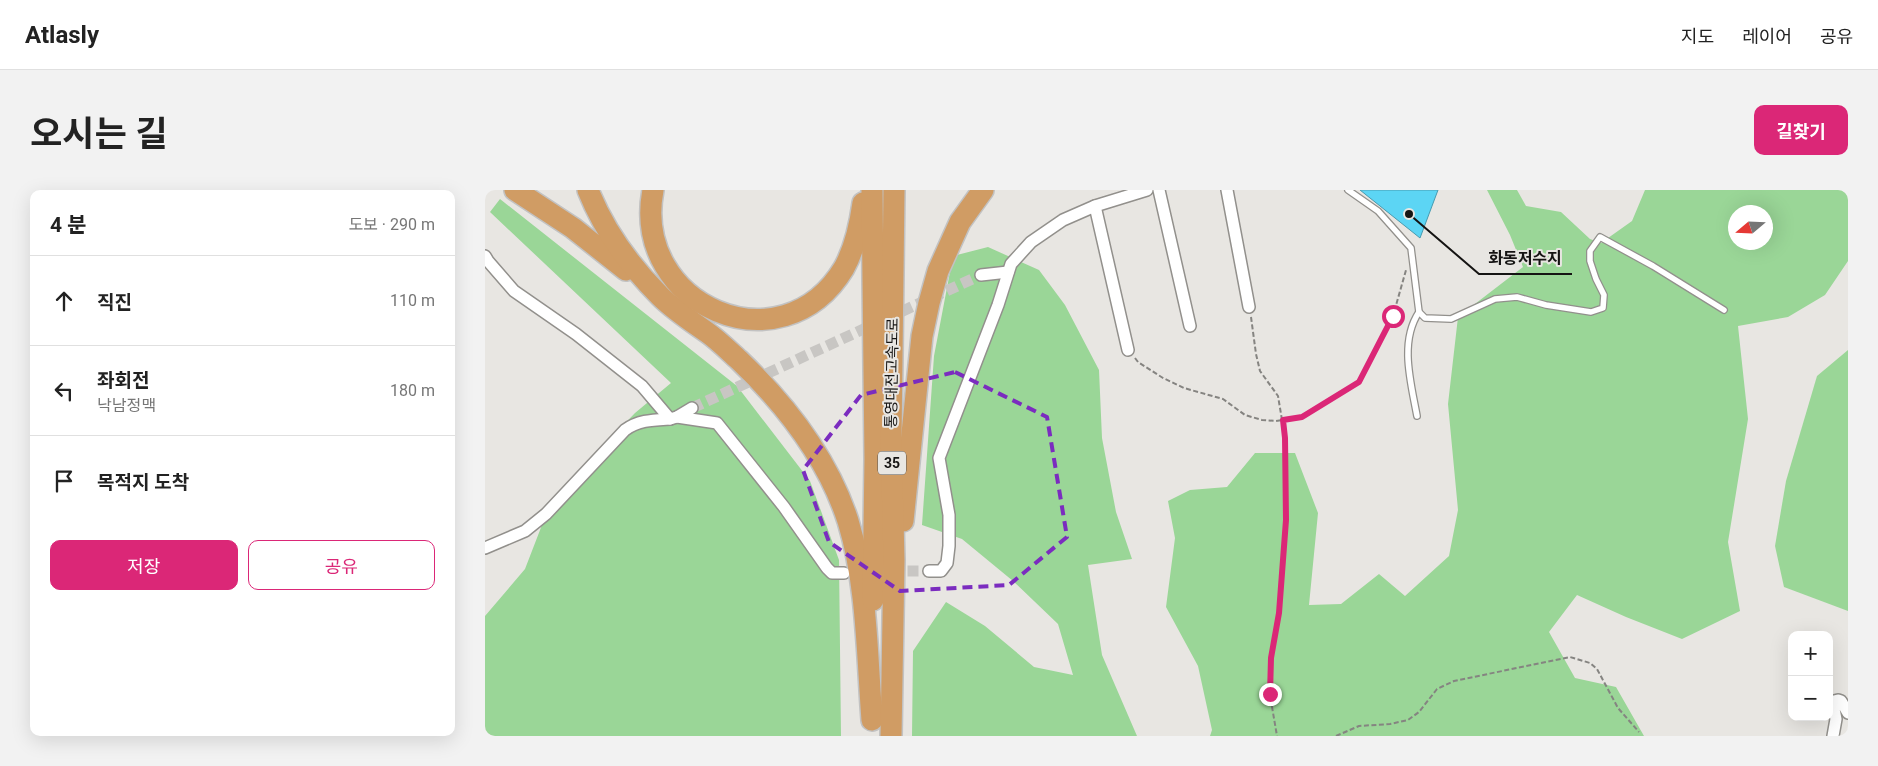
<!DOCTYPE html>
<html lang="ko">
<head>
<meta charset="utf-8">
<style>
	body { margin:0; font-family:Roboto,"Noto Sans KR",sans-serif; background:#f2f2f2; color:#222 }
	.controls { position:absolute; right:15px; bottom:15px; display:grid; overflow:hidden; border-radius:10px; box-shadow:0 5px 20px #0002 }
	.controls button { width:45px; height:45px; display:grid; place-items:center; padding:0; border:0; border-bottom:1px solid #e0e0e0; background:#fff; color:#222; font:25px sans-serif }
	.compass { position:absolute; left:1243px; top:15px; width:45px; height:45px; border-radius:50%; background:#fff; box-shadow:0 5px 20px #0002; rotate:251deg }
	.stop { position:absolute; width:15px; height:15px; margin:-11px; border:4px solid #db2777; border-radius:50%; background:#fff }
	.stop.end { background:#db2777; border-color:#fff; box-shadow:0 1px 5px #0008 }
	.list { margin:0; padding:0; list-style:none }
	h2 { display:flex; justify-content:space-between; align-items:center; height:65px; margin:0; padding:0 20px; font-size:21px }
	h2 small { font-size:16px; font-weight:400; color:#767676 }
	.list li { display:grid; grid-template-columns:32px 1fr auto; gap:15px; align-items:center; box-sizing:border-box; height:90px; padding:0 20px; border-top:1px solid #e0e0e0 }
	.list b { display:block; font-size:19px; white-space:nowrap }
	.list p { margin:0; font-size:16px; white-space:nowrap; color:#767676 }
	.list em { font-size:16px; font-style:normal; color:#767676 }
	.actions { display:flex; gap:10px; padding:15px 20px }
	.actions a { flex:1; padding:11px 0; border:1px solid #db2777; border-radius:10px; text-align:center; font-size:18px; color:#db2777 }
	.actions .main { background:#db2777; color:#fff }
	.icon { flex:none; width:28px; height:28px; fill:none; stroke:currentColor; stroke-width:2; stroke-linecap:round; stroke-linejoin:round }
	.map { position:relative; flex:none; width:1363px; height:546px; overflow:hidden; border-radius:10px }
	header { display:flex; align-items:center; gap:30px; box-sizing:border-box; height:70px; padding:0 25px; background:#fff; border-bottom:1px solid #e0e0e0 }
	header strong { font-size:24px }
	nav { display:flex; gap:28px; margin-inline-start:auto; font-size:18px }
	.intro { display:flex; align-items:center; justify-content:space-between; box-sizing:border-box; height:120px; padding:0 30px }
	h1 { margin:0; font-size:35px }
	.button { padding:12px 22px; border-radius:10px; background:#db2777; color:#fff; font-size:18px; font-weight:700 }
	main { display:flex; gap:30px; padding:0 30px }
	aside { flex:1; background:#fff; border-radius:10px; box-shadow:0 5px 20px #0002 }
	.map>svg:first-child { display:block }
	.green { fill:#9ad697; fill-rule:evenodd }
	.water { fill:#5cd5f4; stroke:#479bb0 }
	.lines { fill:none; stroke-linecap:round; stroke-linejoin:round }
	.street-tunnel { stroke:#c8c6c3; stroke-width:11; stroke-dasharray:11 5.5; stroke-linecap:butt }
	.lane-casing { stroke:#92908c; stroke-width:8 }
	.street-casing { stroke:#92908c; stroke-width:14 }
	.highway-casing { stroke:#c2c2c2; stroke-width:24 }
	.path { stroke:#858481; stroke-width:2; stroke-dasharray:5 2.5; stroke-linecap:butt }
	.lane { stroke:#fff; stroke-width:5.5 }
	.street { stroke:#fff; stroke-width:11 }
	.highway { stroke:#d09c64; stroke-width:21 }
	.route { stroke:#db2777; stroke-width:6 }
	.marked { fill:none; stroke:#7b2cbf; stroke-width:4; stroke-dasharray:10 6; stroke-linejoin:round }
	.labels { text-anchor:middle; stroke-width:4; stroke-linejoin:round; paint-order:stroke }
	.shield { fill:#e8e6e2; stroke:#545351; stroke-width:1 }
	.shield-label { font-size:14px; font-weight:bold; fill:#151413 }
	.street-label { font-size:15px; fill:#151413; stroke:#e8e6e2 }
	.leader { fill:none; stroke:#151413; stroke-width:2 }
	.callout-dot { fill:#151413; stroke:#e8e6e2; stroke-width:2 }
	.callout-label { font-size:16px; text-anchor:middle; font-weight:bold; fill:#151413; stroke:#e8e6e2; stroke-width:4; stroke-linejoin:round; paint-order:stroke }
</style>
</head>
<body>
<header>
<strong>Atlasly</strong>
<nav><a>지도</a><a>레이어</a><a>공유</a></nav>
</header>
<div class="intro"><h1>오시는 길</h1><a class="button">길찾기</a></div>
<main>
<aside>
<h2>4 분<small>도보 · 290 m</small></h2>
<ul class="list">
<li><svg class="icon" aria-label="ahead" viewBox="0 0 24 24"><path d="M12 20V5M6 11l6-6 6 6"/></svg><div><b>직진</b></div><em>110 m</em></li>
<li><svg class="icon" aria-label="left" viewBox="0 0 24 24"><path d="M17 20v-9H6M10 6l-5 5 5 5"/></svg><div><b>좌회전</b><p>낙남정맥</p></div><em>180 m</em></li>
<li><svg class="icon" aria-label="arrive" viewBox="0 0 24 24"><path d="M6 21V4h12l-3 4 3 4H6"/></svg><div><b>목적지 도착</b></div></li>
</ul>
<div class="actions"><a class="main">저장</a><a>공유</a></div>
</aside>
<div class="map">
<svg width="1363" height="546" viewBox="0 0 1363 546">
	<rect width="100%" height="100%" fill="#e8e6e2"/>
	<g class="green">
		<path d="M1002 0H1032L1041 16 1076 22 1105 49 1116 53 1147 31 1160 0H1363V71L1340 105 1303 127 1253 136 1263 229 1243 352 1255 421 1197 449 1141 427 1092 405 1064 442 1090 488 1131 497 1159 546H725L727 540 713 476 681 417 690 348 683 311 705 300 742 297 770 263H810L833 323 824 415 856 414 894 384 920 406 964 366 973 320 963 214 973 127 1038 77 1025 45ZM1250 22H1280V52H1250Z"/>
		<path d="M15 9 252 196 325 291 354 370 356 546H0V426L40 379 67 309 150 223 186 193 5 22Z"/>
		<path d="M503 57 554 80 580 115 614 180 617 248 631 322 647 369 603 375 617 465 652 546H427L428 461 461 412 500 436 549 477 588 485 573 434 528 391 477 349 437 335 449 166 468 66Z"/>
		<path d="M1363 160V421L1299 397 1290 356 1301 291 1332 186Z"/>
	</g>
	<path class="water" d="M875 0H953L935 48Z"/>
	<g class="lines">
		<g class="street-tunnel">
			<path d="M207 218 496 85"/>
			<path d="M406 381H444"/>
		</g>
		<g class="lane-casing">
			<g id="lane">
				<path d="M863 0 893 21 926 58 934 122 940 128 966 129 1010 109 1032 107 1061 115 1106 122 1118 118 1119 105 1111 89 1105 71V61L1115 47 1168 76 1239 120"/>
				<path d="M932 226C926 193 914 152 934 122"/>
			</g>
		</g>
		<g class="street-casing">
			<g id="street">
				<path d="M674 0 705 136"/>
				<path d="M742 0 764 117"/>
				<path d="M0 66 3 71 29 101 91 144 157 196 185 229 192 227 232 233 299 317 342 378 347 383H359"/>
				<path d="M496 85 523 82"/>
				<path d="M643 160 610 16 662 0"/>
				<path d="M192 227 207 218"/>
				<path d="M0 358 40 341 61 324 140 240C154 230 168 230 185 229"/>
				<path d="M444 381H456L462 373 464 356V325L454 268 513 115 526 74 546 52 578 30 610 16"/>
				<path d="M1348 546 1351 529 1348 514 1349 511 1353 510 1356 511 1363 523"/>
			</g>
		</g>
		<g class="highway-casing">
			<g id="highway">
				<path d="M30 0 88 38 141 80"/>
				<path d="M103 0C119 40 144 75 175 106 189 120 206 131 223 143 234 151 244 161 254 170 301 215 343 269 363 331 382 393 382 465 387 530"/>
				<path d="M168 0C146 116 297 181 359 78 370 58 375 35 378 13"/>
				<path d="M387 0 390 269 388 410"/>
				<path d="M418 331 437 146 444 113 453 81 475 32 498 0"/>
				<path d="M406 546 409 370 406 249 409 0"/>
			</g>
		</g>
		<g class="path">
			<path d="M766 127 771 164 775 181 793 206 800 248 801 330 794 423 786 468 785 505 792 546"/>
			<path d="M650 168 653 172 678 188 699 198 738 209 760 225 777 230 791 231 817 227 874 192 908 126 921 80"/>
			<path d="M851 546 874 536 905 534 923 530 934 522 952 499 969 491 1085 467 1105 473 1112 479 1133 518 1154 542"/>
		</g>
		<use href="#lane" class="lane"/>
		<use href="#street" class="street"/>
		<use href="#highway" class="highway"/>
	</g>
	<g class="lines">
		<path class="route" d="M785 504 786 468 794 423 801 330 800 248 798 230 817 227 874 192 908 126"/>
	</g>
	<path class="marked" d="M470 182 562 227 582 347 524 395 415 401 344 352 318 280 376 205Z"/>
	<g class="labels">
		<rect class="shield" x="393" y="261.5" width="28" height="23" rx="4"/>
		<g class="shield-label">
			<text x="407" y="278">35</text>
		</g>
		<g class="street-label">
			<text transform="translate(407 183) rotate(-89)" y="5">통영대전고속도로</text>
		</g>
	</g>
	<path class="leader" d="M924 24L994 84H1087"/>
	<circle class="callout-dot" cx="924" cy="24" r="5"/>
	<g class="callout-label">
		<text x="1040" y="74">화동저수지</text>
	</g>
</svg>
<div class="controls">
<button>+</button>
<button>−</button>
</div>
<svg class="compass" viewBox="-18 -18 36 36"><path d="M0-13l5 13h-10z" fill="#e53935"/><path d="M0 13l5-13h-10z" fill="#767676"/></svg>
<div class="stop" style="left:908px;top:126px"></div>
<div class="stop end" style="left:785px;top:504px"></div>
</div>
</main>
</body>
</html>
